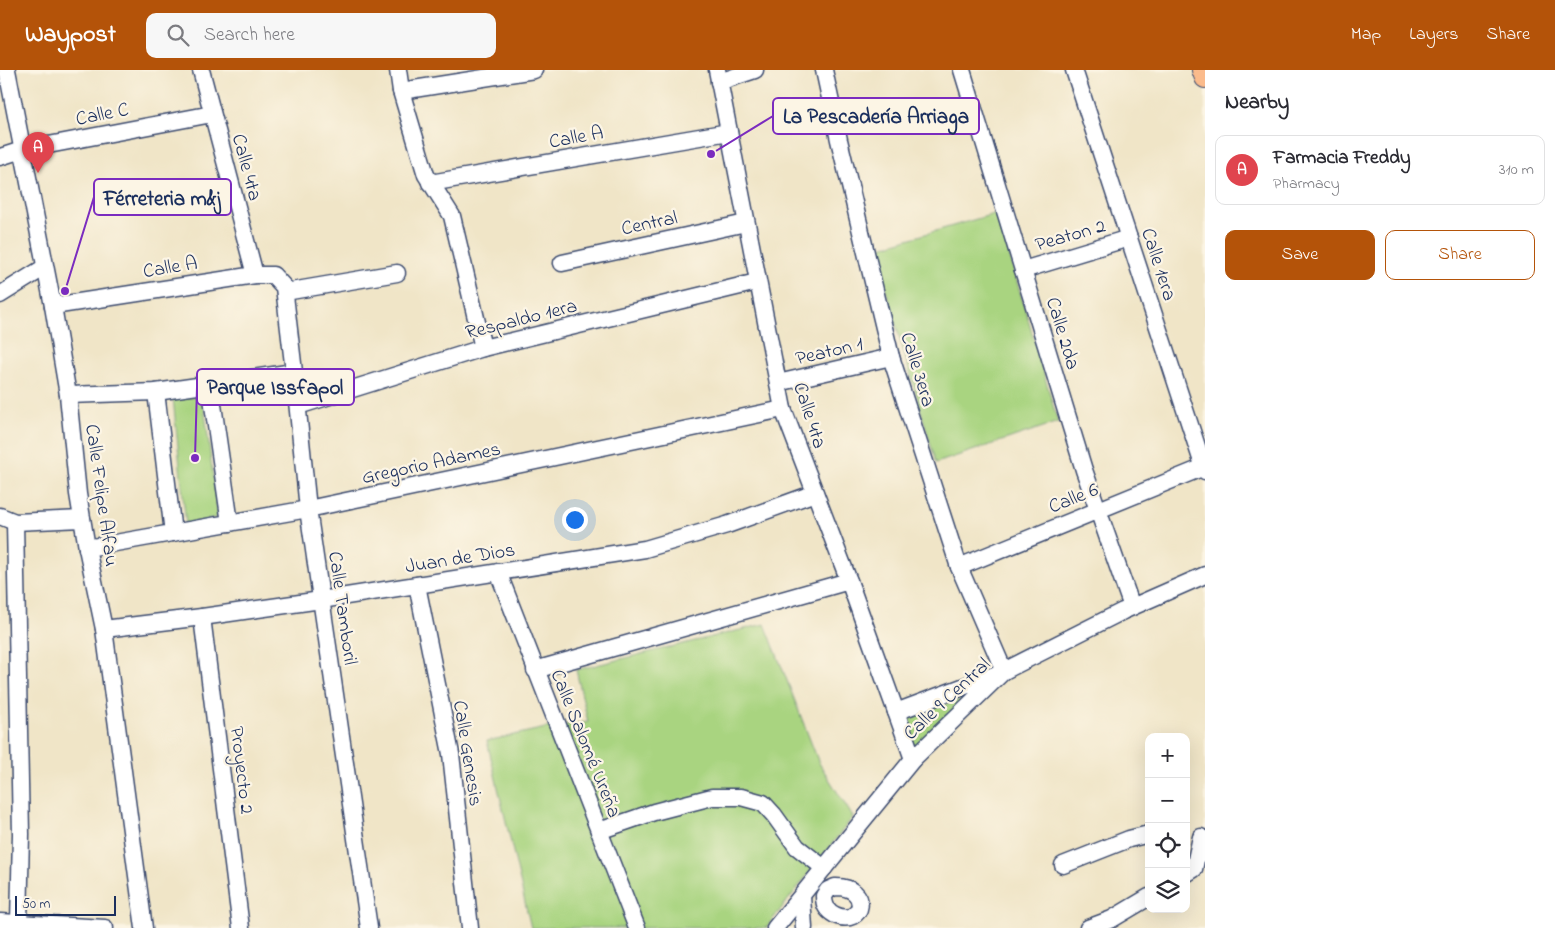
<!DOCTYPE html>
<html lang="en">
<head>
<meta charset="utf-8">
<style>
	body { margin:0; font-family:"Indie Flower",sans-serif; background:#f7f7f7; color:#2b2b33 }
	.controls { position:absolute; right:15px; bottom:15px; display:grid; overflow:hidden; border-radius:10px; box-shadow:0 5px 20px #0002 }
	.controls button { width:45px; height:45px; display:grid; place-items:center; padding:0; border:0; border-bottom:1px solid #e1e1e2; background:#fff; color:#2b2b33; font:25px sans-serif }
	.scale { position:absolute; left:15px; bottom:12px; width:101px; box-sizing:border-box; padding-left:5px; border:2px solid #1b2f5e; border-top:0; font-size:14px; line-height:18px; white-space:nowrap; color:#1b2f5e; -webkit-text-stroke:4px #fcf5e5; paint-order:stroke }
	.you { position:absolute; left:574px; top:449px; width:18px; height:18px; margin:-12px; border:4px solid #fff; border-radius:50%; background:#1a73e8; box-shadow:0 0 0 8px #1a73e833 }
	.badge { display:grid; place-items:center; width:32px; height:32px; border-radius:50%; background:#b45309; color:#fff; font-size:16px; font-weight:700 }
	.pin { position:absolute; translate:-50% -41px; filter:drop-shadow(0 1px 2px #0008) }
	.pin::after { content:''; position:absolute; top:26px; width:18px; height:15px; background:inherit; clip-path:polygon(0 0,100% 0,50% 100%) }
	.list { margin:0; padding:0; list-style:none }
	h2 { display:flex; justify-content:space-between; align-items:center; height:65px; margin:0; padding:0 20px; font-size:21px }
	h2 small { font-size:16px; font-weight:400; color:#7c7c81 }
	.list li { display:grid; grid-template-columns:32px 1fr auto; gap:15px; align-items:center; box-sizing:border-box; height:70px; margin:0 10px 10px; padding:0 10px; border:1px solid #e1e1e2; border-radius:10px }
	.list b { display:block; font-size:19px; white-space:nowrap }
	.list p { margin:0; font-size:16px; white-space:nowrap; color:#7c7c81 }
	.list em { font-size:16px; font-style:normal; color:#7c7c81 }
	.actions { display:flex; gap:10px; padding:15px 20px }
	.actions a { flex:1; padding:11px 0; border:1px solid #b45309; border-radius:10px; text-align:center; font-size:18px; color:#b45309 }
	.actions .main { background:#b45309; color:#fff }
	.icon { flex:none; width:28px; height:28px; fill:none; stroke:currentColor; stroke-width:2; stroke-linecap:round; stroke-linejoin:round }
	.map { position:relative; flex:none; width:1205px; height:858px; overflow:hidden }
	header { display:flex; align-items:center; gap:30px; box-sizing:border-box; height:70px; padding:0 25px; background:#b45309; color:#fff }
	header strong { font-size:24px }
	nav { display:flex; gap:28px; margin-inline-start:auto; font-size:18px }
	.search { width:350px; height:45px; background:#f7f7f7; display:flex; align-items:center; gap:12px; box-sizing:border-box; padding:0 18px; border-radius:10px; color:#7c7c81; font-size:19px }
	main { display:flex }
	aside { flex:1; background:#fff }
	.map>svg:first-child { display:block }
	.green { fill:#a9d480; stroke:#62826f }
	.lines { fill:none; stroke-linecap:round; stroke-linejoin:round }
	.minor-casing { stroke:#3b4a6e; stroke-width:19 }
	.major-casing { stroke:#3b4a6e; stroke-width:22 }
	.minor { stroke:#fff; stroke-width:16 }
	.major { stroke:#fbbb8c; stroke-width:20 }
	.labels { text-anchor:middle; stroke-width:4.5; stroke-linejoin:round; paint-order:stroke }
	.street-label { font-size:20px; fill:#1b2f5e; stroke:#fcf5e5 }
	.leader { fill:none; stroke:#7b2cbf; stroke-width:2 }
	.callout-dot { fill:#7b2cbf; stroke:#fcf5e5; stroke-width:2 }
	.callout { fill:#fcf5e5; stroke:#7b2cbf; stroke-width:2 }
	.callout-label { font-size:21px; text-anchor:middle; font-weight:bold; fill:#1b2f5e }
</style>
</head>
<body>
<header>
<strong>Waypost</strong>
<div class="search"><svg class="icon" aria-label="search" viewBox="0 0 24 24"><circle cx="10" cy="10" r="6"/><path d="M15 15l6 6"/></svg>Search here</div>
<nav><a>Map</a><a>Layers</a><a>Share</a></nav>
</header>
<main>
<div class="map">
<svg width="1205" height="858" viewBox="0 0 1205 858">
	<rect width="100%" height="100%" fill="#fcf5e5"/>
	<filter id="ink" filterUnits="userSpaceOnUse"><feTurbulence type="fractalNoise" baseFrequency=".02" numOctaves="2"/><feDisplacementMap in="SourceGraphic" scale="10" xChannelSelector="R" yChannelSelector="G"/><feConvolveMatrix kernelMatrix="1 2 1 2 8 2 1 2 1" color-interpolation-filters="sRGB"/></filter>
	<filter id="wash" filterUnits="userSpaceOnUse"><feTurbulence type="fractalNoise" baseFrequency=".0096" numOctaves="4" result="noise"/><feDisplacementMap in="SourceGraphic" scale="20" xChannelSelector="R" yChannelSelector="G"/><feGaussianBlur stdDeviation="1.12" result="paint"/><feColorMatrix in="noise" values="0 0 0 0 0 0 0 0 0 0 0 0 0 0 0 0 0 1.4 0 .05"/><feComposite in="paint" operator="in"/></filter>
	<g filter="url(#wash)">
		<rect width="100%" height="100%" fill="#f0e5c7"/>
		<g class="green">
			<path d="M997 143 1058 352 936 393 874 179Z"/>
			<path d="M203 327 218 447 186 455 173 328Z"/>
			<path d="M765 554 819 693 853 747 766 858H531L487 671 550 657 588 652 576 600Z"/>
			<path d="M974 624 915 680 902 650Z"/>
		</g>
	</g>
	<g filter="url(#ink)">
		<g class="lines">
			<g class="minor-casing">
				<g id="minor">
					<path d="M7 0 53 236 68 325 78 424 87 478 104 559 144 858"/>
					<path d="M201 0 255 205"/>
					<path d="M398 0 401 21 426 105 452 146 483 278"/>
					<path d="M717 0 783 339 849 511 913 689"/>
					<path d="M824 0 839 70 891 287 959 497 1004 601"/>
					<path d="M962 0 1084 400 1132 537"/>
					<path d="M1074 0 1205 401"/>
					<path d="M719 12 755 0"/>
					<path d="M401 21 534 0"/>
					<path d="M0 87 22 80 212 44"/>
					<path d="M430 113 729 62"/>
					<path d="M562 193 746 153"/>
					<path d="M1023 200 1129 168"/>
					<path d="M285 222 397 203"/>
					<path d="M0 225 45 197"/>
					<path d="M53 236 255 205H273L284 217 294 302 308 439 369 858"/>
					<path d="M778 313 891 287"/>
					<path d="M210 314 230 453"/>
					<path d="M156 322 173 463"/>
					<path d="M68 325 156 322 294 302"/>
					<path d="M298 336 483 278 757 212"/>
					<path d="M0 446 15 452 82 449"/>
					<path d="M15 452 21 764 19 853"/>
					<path d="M87 478 308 439 783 339"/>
					<path d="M959 497 1204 397"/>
					<path d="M498 502 637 858"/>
					<path d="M417 515 451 684 470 858"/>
					<path d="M202 547 241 858"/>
					<path d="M104 559 202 547 321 530 645 479 727 455 815 423"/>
					<path d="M535 600 849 511"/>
					<path d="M896 642 997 604"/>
					<path d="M599 761 654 742 712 727H741L763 733 774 745 797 777 824 798"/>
					<path d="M1063 795 1129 769 1149 764"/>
					<path d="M1186 804 1194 799 1201 767"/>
					<path d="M835 817C872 816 864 858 835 845 826 840 824 835 824 826L828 820Z"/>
					<path d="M802 826 804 858"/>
					<path d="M0 852 105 858"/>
					<path d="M775 858 913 689 1004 601 1123 541 1205 505"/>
					<path d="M1088 858 1112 849 1149 827"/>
				</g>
			</g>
			<g class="major-casing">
				<path id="major" d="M1202 0 1205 8"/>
			</g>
			<use href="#minor" class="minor"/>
			<use href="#major" class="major"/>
		</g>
	</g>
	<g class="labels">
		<g class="street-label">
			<text transform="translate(102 43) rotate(-11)" y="7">Calle C</text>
			<text transform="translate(576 66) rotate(-10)" y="7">Calle A</text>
			<text transform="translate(248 97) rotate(75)" y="7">Calle 4ta</text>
			<text transform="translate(649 152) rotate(-12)" y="7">Central</text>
			<text transform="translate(1070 164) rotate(-16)" y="7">Peaton 2</text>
			<text transform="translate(1160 194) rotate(72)" y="7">Calle 1era</text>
			<text transform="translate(170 196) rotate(-9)" y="7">Calle A</text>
			<text transform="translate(521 248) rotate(-14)" y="7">Respaldo 1era</text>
			<text transform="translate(1064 263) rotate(73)" y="7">Calle 2da</text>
			<text transform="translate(829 280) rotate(-13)" y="7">Peaton 1</text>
			<text transform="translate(919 299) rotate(73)" y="7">Calle 3era</text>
			<text transform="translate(811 345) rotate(72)" y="7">Calle 4ta</text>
			<text transform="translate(431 392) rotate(-12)" y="7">Gregorio Adames</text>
			<text transform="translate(103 425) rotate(82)" y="7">Calle Felipe Alfau</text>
			<text transform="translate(1073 427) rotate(-22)" y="7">Calle 6</text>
			<text transform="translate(460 487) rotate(-9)" y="7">Juan de Dios</text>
			<text transform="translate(344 538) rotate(82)" y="7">Calle Tamboril</text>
			<text transform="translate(946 628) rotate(-43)" y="7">Calle 9 Central</text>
			<text transform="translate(587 673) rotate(68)" y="7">Calle Salomé Ureña</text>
			<text transform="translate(469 683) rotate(81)" y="7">Calle Genesis</text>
			<text transform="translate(243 700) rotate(83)" y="7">Proyecto 2</text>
		</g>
	</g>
	<path class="leader" d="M711 84L773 46M65 221L94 127M195 388L197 317"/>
	<g class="callout-dot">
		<circle cx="711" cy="84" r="5"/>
		<circle cx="65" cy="221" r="5"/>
		<circle cx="195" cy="388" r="5"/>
	</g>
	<g class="callout">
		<rect x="773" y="28" width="206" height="36" rx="5"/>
		<rect x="94" y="109" width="137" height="36" rx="5"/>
		<rect x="197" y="299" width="157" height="36" rx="5"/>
	</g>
	<g class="callout-label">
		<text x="876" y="53">La Pescadería Arriaga</text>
		<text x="162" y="135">Férreteria m&amp;j</text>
		<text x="275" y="324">Parque Issfapol</text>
	</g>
</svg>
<div class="controls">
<button>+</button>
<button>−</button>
<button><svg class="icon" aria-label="locate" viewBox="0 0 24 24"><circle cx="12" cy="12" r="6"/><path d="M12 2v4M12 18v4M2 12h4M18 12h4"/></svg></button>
<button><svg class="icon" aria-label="layers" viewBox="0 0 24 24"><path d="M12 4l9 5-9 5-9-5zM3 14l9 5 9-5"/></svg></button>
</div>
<div class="scale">50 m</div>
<div class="you"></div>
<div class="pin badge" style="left:38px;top:103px;background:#e0444e">A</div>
</div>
<aside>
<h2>Nearby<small></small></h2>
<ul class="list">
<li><span class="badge" style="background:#e0444e">A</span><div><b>Farmacia Freddy</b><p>Pharmacy</p></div><em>310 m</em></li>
</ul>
<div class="actions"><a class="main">Save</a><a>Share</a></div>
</aside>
</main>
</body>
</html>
